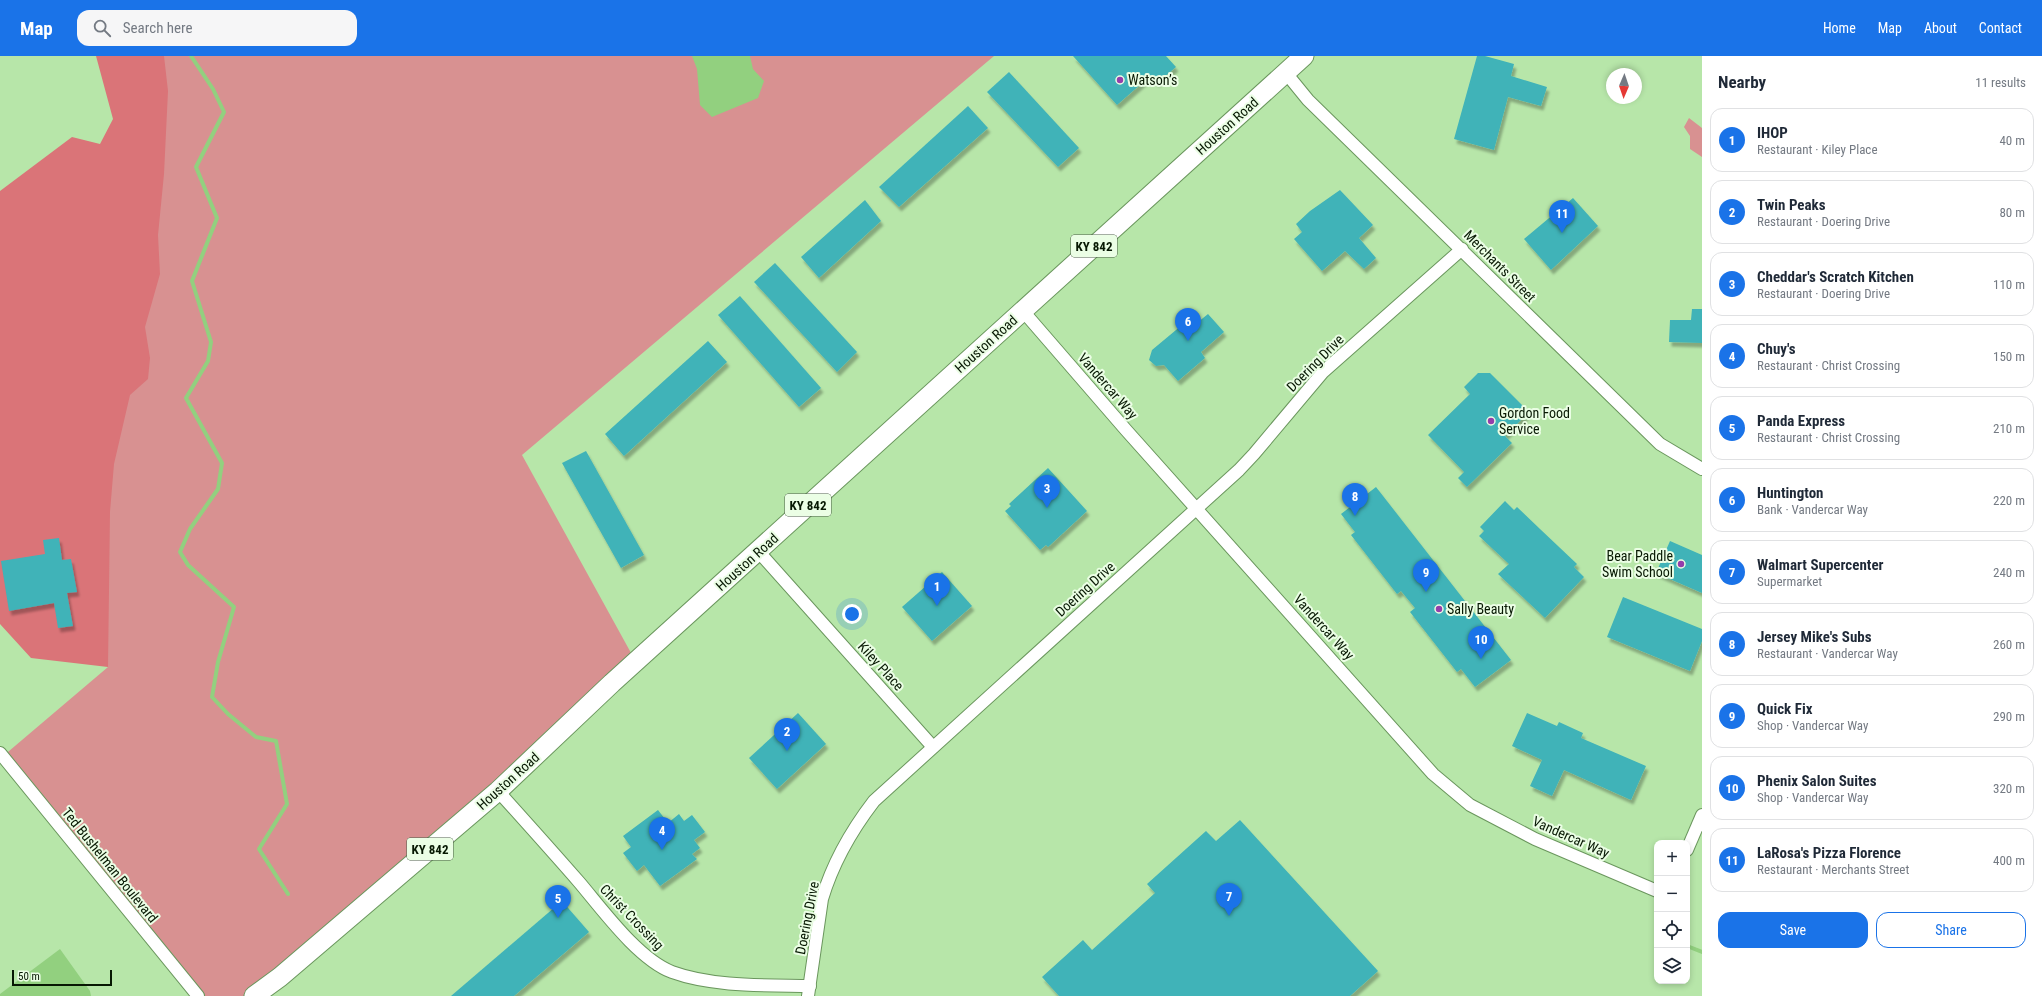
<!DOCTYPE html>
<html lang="en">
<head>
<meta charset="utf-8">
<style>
	body { margin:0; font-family:"Roboto Condensed",sans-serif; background:#f6f6f7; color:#1f2937 }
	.controls { position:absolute; right:12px; bottom:12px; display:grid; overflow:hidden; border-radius:8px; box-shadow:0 2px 6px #0003 }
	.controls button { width:36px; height:36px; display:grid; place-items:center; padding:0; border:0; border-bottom:1px solid #e0e1e3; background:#fff; color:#1f2937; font:20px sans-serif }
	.compass { position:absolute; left:1606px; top:12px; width:36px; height:36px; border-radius:50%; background:#fff; box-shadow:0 2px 6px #0003; rotate:182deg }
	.scale { position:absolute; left:12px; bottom:10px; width:100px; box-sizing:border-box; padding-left:4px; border:2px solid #071803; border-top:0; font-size:11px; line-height:14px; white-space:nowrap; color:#071803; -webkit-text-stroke:3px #ebfee5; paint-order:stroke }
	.you { position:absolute; left:852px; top:558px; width:14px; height:14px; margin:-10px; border:3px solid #fff; border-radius:50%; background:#1a73e8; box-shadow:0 0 0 6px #1a73e833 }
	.badge { display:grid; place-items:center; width:26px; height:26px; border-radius:50%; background:#1a73e8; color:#fff; font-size:13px; font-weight:700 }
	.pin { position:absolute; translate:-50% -33px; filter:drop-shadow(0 1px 2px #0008) }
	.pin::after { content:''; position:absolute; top:21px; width:14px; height:12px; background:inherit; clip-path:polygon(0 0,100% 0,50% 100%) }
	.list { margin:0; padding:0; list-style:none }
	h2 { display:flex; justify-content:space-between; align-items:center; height:52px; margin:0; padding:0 16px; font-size:17px }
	h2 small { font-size:13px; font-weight:400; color:#747a83 }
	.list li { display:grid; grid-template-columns:26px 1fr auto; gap:12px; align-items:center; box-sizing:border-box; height:64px; margin:0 8px 8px; padding:0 8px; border:1px solid #e0e1e3; border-radius:12px }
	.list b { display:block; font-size:15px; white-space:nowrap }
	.list p { margin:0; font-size:13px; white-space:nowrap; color:#747a83 }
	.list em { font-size:13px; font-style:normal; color:#747a83 }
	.actions { display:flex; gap:8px; padding:12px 16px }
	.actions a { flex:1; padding:9px 0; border:1px solid #1a73e8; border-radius:12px; text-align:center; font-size:14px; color:#1a73e8 }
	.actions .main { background:#1a73e8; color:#fff }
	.icon { flex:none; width:22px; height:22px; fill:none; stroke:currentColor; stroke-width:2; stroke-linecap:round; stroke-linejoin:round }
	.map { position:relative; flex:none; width:1702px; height:940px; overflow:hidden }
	header { display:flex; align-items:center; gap:24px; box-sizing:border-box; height:56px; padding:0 20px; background:#1a73e8; color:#fff }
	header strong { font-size:19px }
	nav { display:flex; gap:22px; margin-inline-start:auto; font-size:14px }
	.search { width:280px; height:36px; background:#f6f6f7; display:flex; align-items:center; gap:10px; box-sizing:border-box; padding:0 14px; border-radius:12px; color:#747a83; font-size:15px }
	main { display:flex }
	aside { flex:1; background:#fff }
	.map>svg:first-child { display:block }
	.green { fill:#d89191 }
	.forest { fill:#da7478 }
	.water { fill:#92d07f }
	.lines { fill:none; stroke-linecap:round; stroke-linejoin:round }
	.stream { stroke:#92d07f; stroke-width:4 }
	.building { fill:#3fb3b8; filter:url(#shadow) }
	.street-casing { stroke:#6a965d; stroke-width:14 }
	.primary-casing { stroke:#6a965d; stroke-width:21 }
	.street { stroke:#fff; stroke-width:12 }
	.primary { stroke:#fff; stroke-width:19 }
	.poi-dot { fill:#943eab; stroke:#ebfee5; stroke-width:1.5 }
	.labels { text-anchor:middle; stroke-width:4; stroke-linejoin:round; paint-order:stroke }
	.shield { fill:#ebfee5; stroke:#4b5d47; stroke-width:1 }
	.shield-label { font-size:13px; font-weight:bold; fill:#071803 }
	.poi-label { font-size:14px; fill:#071803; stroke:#ebfee5; text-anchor:start }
	.street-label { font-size:14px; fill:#071803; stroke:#ebfee5 }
</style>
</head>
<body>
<header>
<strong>Map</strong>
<div class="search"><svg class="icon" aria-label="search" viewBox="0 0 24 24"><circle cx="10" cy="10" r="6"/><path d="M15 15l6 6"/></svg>Search here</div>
<nav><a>Home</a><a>Map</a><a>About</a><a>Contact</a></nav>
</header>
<main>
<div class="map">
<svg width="1702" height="940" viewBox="0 0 1702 940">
	<defs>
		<filter id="shadow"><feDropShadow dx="2.5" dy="4.5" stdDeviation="1" flood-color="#0004"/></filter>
	</defs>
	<rect width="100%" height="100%" fill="#b7e6a9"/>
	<g class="green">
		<path d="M120 0H994L522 399 636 606 254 940H198L2 701 108 611 90 391Z"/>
		<path d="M1689 62 1702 72V101L1690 93V80L1684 71Z"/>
	</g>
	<path class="forest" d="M96 0H164L168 35 164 118 158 179 160 218 145 271 150 302 148 323 130 339 114 408 110 456 108 611 31 602 0 568V135L72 81 100 88 113 63Z"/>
	<g class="water">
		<path d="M692 0H750L753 13 764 25 758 42 712 61 700 49 697 13Z"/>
		<path d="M60 893 90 935 91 940H0V938Z"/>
	</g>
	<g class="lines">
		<g class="stream">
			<path d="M191 0 213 33 224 56 196 111 217 162 192 225 211 286 208 305 186 342 222 407 218 433 190 473 180 496 188 509 234 551 218 606 212 641 228 658 256 681 276 685 287 748 259 793 288 838"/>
			<path d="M1687 890 1702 896"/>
		</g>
	</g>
	<g class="building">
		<path d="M1073 0H1166L1176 11 1157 27 1150 20 1117 49Z"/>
		<path d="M1477 0H1485L1514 8 1511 20 1547 31 1541 50 1508 41 1494 94 1454 83Z"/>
		<path d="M1009 16 1079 92 1058 111 987 36Z"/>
		<path d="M968 50 988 72 899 151 879 131Z"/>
		<path d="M1340 134 1373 169 1359 182 1376 202 1364 213 1345 195 1322 215 1294 183 1302 176 1296 168 1310 155Z"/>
		<path d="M1573 142 1598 170 1551 214 1524 183Z"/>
		<path d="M865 144 881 165 819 222 801 201Z"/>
		<path d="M775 207 857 296 837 316 754 226Z"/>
		<path d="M740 240 821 332 799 351 718 259Z"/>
		<path d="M1692 253H1702V287L1669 286 1670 264H1691Z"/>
		<path d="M1208 258 1224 276 1201 296 1205 302 1178 325 1164 309 1156 310 1149 304 1152 294 1182 269 1187 275Z"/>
		<path d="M708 285 727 306 624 400 605 378Z"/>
		<path d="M1478 317H1490L1529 356 1505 380 1512 387 1467 431 1458 422 1464 416 1428 379 1470 338 1464 331Z"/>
		<path d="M586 395 644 499 621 512 562 407Z"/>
		<path d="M1048 412 1087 455 1048 491 1046 489 1040 494 1005 455 1011 450 1009 448Z"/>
		<path d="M1376 431 1511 604 1475 631 1461 613 1457 616 1410 556 1415 552 1401 535 1397 538 1351 479 1355 476 1341 458Z"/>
		<path d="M1505 445 1514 454 1517 451 1540 473 1577 508 1574 511 1584 521 1545 562 1498 518 1509 508 1479 480 1484 475 1480 471Z"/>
		<path d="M59 482 62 504 71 503 77 536 67 537 73 570 58 572 54 547 9 555 1 505 45 498 43 484Z"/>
		<path d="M1670 485 1702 499V537L1656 517Z"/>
		<path d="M942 516 972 550 932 585 902 551Z"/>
		<path d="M1623 541 1702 573V585L1690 615 1607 581Z"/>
		<path d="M798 657 826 688 777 733 749 702Z"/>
		<path d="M1527 657 1557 670 1559 666 1583 677 1581 682 1646 710 1631 744 1564 714 1552 740 1530 730 1542 704 1512 690Z"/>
		<path d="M658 754 668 767 679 758 684 765 692 759 705 776 694 784 700 792 692 798 697 803 660 830 644 809 637 815 623 797 631 791 623 780Z"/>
		<path d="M1240 764 1378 915 1350 940H1059L1042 921 1083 884 1092 894 1155 837 1147 828 1206 775 1216 785Z"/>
		<path d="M562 845 589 876 514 940H451Z"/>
	</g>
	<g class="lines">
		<g class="street-casing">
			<g id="street">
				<path d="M1286 17 1308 44 1660 388 1702 413"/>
				<path d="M1023 255 1126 374 1433 718 1470 749 1535 783 1657 835"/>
				<path d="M758 495 933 691"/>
				<path d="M0 697 198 940"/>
				<path d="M498 735C525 765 552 795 579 826 602 853 638 903 672 916 713 931 766 929 810 930"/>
				<path d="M1687 794 1702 759"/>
				<path d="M808 940 822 843C833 806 851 775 874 745L1239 414 1254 398 1323 316 1462 193"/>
			</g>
		</g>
		<g class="primary-casing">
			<path id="primary" d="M254 940 280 921 498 735 612 627 1304 0"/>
		</g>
		<use href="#street" class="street"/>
		<use href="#primary" class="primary"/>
	</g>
	<g class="poi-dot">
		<circle cx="1120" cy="24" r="4"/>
		<circle cx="1491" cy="365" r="4"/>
		<circle cx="1681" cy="508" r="4"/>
		<circle cx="1439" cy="553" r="4"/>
	</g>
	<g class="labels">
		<g class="shield">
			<rect x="1071" y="179" width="46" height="22" rx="3"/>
			<rect x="785" y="438" width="46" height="22" rx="3"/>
			<rect x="407" y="782" width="46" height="22" rx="3"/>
		</g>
		<g class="shield-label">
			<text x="1094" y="195">KY 842</text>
			<text x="808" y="454">KY 842</text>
			<text x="430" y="798">KY 842</text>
		</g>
		<g class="poi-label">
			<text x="1128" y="29">Watson’s</text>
			<text x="1499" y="362">Gordon Food<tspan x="1499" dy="16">Service</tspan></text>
			<text x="1673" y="505" text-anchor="end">Bear Paddle<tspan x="1673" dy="16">Swim School</tspan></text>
			<text x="1447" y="558">Sally Beauty</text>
		</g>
		<g class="street-label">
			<text transform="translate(1227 70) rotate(-42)" y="5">Houston Road</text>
			<text transform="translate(1500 210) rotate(45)" y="5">Merchants Street</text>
			<text transform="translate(986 288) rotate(-42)" y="5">Houston Road</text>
			<text transform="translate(1315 307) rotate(-45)" y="5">Doering Drive</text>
			<text transform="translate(1108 330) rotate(49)" y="5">Vandercar Way</text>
			<text transform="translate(747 506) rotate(-42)" y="5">Houston Road</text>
			<text transform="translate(1085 533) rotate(-42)" y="5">Doering Drive</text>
			<text transform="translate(1324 571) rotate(48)" y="5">Vandercar Way</text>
			<text transform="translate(881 610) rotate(48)" y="5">Kiley Place</text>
			<text transform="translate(508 725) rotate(-42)" y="5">Houston Road</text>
			<text transform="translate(1571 781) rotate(24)" y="5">Vandercar Way</text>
			<text transform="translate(110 809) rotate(51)" y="5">Ted Bushelman Boulevard</text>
			<text transform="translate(632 861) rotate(46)" y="5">Christ Crossing</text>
			<text transform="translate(807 862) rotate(-79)" y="5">Doering Drive</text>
		</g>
	</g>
</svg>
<div class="controls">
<button>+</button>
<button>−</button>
<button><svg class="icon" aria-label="locate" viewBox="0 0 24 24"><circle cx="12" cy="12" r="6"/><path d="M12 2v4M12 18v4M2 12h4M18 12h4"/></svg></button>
<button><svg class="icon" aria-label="layers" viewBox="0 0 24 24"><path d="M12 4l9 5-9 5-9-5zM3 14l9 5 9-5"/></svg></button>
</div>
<svg class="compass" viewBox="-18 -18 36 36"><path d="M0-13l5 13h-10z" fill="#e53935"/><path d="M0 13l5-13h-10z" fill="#747a83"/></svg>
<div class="scale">50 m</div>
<div class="you"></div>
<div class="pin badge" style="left:937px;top:550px">1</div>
<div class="pin badge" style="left:787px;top:695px">2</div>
<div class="pin badge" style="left:1047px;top:452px">3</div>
<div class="pin badge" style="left:662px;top:794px">4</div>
<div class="pin badge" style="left:558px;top:862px">5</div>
<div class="pin badge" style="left:1188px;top:285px">6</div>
<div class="pin badge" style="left:1229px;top:860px">7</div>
<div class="pin badge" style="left:1355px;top:460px">8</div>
<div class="pin badge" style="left:1426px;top:536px">9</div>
<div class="pin badge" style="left:1481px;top:603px">10</div>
<div class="pin badge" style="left:1562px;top:177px">11</div>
</div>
<aside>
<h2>Nearby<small>11 results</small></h2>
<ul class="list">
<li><span class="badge">1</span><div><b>IHOP</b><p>Restaurant · Kiley Place</p></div><em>40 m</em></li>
<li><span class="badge">2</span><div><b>Twin Peaks</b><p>Restaurant · Doering Drive</p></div><em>80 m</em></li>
<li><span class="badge">3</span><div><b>Cheddar's Scratch Kitchen</b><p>Restaurant · Doering Drive</p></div><em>110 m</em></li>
<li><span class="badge">4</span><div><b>Chuy's</b><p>Restaurant · Christ Crossing</p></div><em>150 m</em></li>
<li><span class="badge">5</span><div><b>Panda Express</b><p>Restaurant · Christ Crossing</p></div><em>210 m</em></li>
<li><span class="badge">6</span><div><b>Huntington</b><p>Bank · Vandercar Way</p></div><em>220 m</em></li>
<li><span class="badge">7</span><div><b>Walmart Supercenter</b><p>Supermarket</p></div><em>240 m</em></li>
<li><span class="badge">8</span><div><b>Jersey Mike's Subs</b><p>Restaurant · Vandercar Way</p></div><em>260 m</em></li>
<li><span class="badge">9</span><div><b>Quick Fix</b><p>Shop · Vandercar Way</p></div><em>290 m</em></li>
<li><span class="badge">10</span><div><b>Phenix Salon Suites</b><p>Shop · Vandercar Way</p></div><em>320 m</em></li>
<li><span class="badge">11</span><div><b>LaRosa's Pizza Florence</b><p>Restaurant · Merchants Street</p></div><em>400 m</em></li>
</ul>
<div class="actions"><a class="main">Save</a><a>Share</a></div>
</aside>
</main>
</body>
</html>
